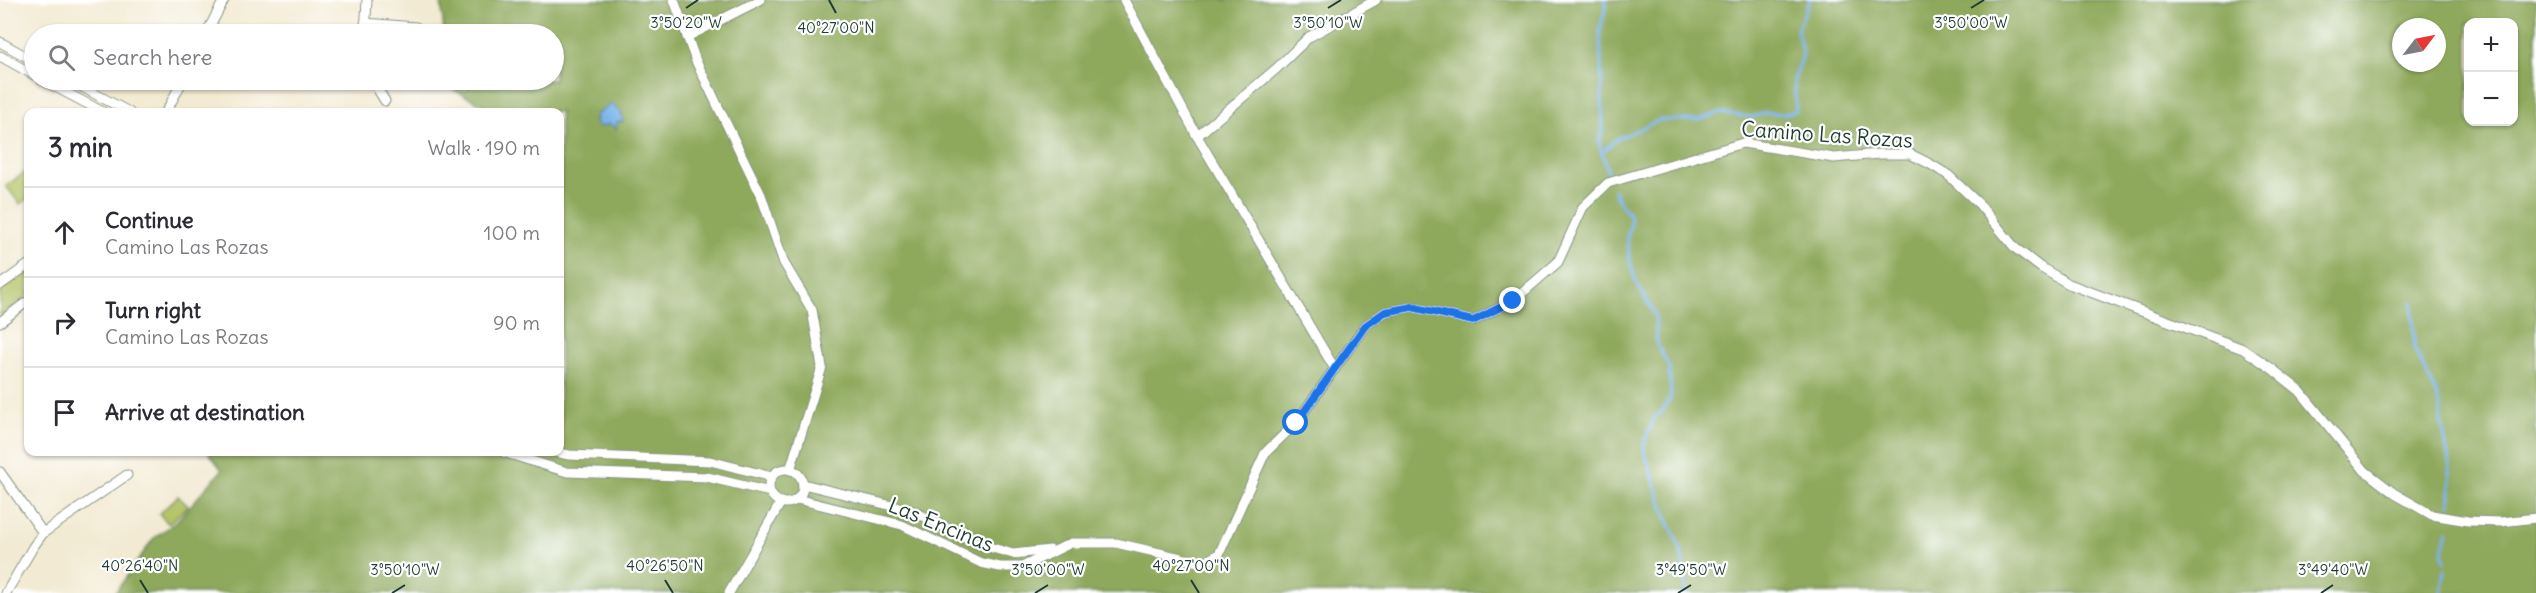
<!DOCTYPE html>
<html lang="en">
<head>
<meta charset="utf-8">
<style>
	body { margin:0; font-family:Delius,sans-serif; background:#f2f2f3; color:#2b2b33 }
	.controls { position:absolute; right:18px; top:18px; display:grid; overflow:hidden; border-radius:12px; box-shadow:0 2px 4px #0004 }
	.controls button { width:54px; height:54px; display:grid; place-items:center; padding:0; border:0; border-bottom:2px solid #e1e1e2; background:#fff; color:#2b2b33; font:30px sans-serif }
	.compass { position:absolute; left:2392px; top:18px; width:54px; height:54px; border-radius:50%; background:#fff; box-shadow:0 2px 4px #0004; rotate:58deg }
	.stop { position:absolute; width:18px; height:18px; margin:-14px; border:4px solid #1a73e8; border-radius:50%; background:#fff }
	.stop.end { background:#1a73e8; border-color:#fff; box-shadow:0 2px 6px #0008 }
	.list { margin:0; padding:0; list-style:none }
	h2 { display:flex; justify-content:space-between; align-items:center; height:78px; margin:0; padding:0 24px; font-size:26px }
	h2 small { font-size:20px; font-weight:400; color:#7c7c81 }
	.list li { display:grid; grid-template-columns:39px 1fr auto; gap:18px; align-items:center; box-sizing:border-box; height:90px; padding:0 24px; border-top:2px solid #e1e1e2 }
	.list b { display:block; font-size:22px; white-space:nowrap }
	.list p { margin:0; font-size:20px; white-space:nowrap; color:#7c7c81 }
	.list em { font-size:20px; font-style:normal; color:#7c7c81 }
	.icon { flex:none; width:33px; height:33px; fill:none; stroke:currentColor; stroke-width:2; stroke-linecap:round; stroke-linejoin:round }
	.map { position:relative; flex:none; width:2536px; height:593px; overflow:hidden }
	.search { position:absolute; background:#fff; box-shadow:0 2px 4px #0004; left:24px; top:24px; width:540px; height:66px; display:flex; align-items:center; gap:15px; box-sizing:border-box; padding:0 21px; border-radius:33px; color:#7c7c81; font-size:22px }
	.panel { position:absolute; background:#fff; box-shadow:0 2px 4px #0004; left:24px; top:108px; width:540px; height:348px; border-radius:12px }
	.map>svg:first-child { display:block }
	.green { fill:#b3c366; stroke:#69804d; stroke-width:1.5 }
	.forest { fill:#8ea95b; stroke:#567348; stroke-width:1.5; fill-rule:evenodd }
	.water { fill:#79b3ea; stroke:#4c788f; stroke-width:1.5 }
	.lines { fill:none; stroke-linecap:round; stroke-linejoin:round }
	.stream { stroke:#79b3ea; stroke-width:3 }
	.minor-casing { stroke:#889483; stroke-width:11 }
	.minor { stroke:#fff; stroke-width:9 }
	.route { stroke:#1a73e8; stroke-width:8 }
	.ticks { fill:none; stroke:#1f3d34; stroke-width:2 }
	.labels { text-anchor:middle; stroke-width:4.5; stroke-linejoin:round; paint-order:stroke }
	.street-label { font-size:21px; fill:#1f3d34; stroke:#fff }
	.ticks-label { font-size:15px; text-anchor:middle; fill:#1f3d34; stroke:#fff; stroke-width:4.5; stroke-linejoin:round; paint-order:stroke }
</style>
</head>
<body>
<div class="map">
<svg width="2536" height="593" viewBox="0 0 2536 593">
	<rect width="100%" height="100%" fill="#fff"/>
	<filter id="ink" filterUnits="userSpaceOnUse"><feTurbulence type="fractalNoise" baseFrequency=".0167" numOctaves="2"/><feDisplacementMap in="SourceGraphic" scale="12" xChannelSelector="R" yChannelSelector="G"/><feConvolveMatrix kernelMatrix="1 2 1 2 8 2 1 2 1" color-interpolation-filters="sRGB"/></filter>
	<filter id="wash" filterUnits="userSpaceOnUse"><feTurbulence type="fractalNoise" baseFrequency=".008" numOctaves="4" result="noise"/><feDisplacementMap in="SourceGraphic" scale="24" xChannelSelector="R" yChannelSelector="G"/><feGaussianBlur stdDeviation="1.35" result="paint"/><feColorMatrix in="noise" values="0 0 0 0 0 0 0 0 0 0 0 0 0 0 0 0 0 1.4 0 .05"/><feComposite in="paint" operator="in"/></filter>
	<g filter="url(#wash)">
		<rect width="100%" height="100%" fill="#f2ead2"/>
		<g class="green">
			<path d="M28 170V198L20 204 6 186Z"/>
			<path d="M28 271V295L0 316V291Z"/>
			<path d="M178 496 188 506 169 524 159 514Z"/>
		</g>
		<path class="forest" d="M441 0H2536V593H115L153 539 176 522 222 470 208 452H560V112H480L484 105 450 88 467 90 475 80H554V34H444ZM2468 22H2514V122H2468ZM2401 27H2437V63H2401Z"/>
		<path class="water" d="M611 104 621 112 623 122H617L616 129 610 124 600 127 595 122 596 115Z"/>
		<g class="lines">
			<g class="stream">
				<path d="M1605 0 1606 7 1600 30 1603 128 1599 143 1608 172"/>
				<path d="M1602 152 1617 139 1660 120H1699L1719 113 1752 117 1765 113 1785 114 1796 111 1794 80 1803 55 1797 31 1810 0"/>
				<path d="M1614 190 1616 197 1630 216 1631 224 1627 236 1630 262 1636 282 1655 315 1657 344 1669 367 1671 396 1662 412 1655 417 1645 439 1644 450 1667 519 1681 550 1686 593"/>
				<path d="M2412 302 2414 348 2437 395 2450 468V504"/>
				<path d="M2445 562 2443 551 2448 530"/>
				<path d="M2441 593 2445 570"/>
			</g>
		</g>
	</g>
	<g filter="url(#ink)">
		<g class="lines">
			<g class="minor-casing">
				<g id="minor">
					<path d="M674 0 696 61 761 195 784 263 812 310 822 367 790 470"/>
					<path d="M1124 0 1197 136 1335 369"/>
					<path d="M365 23 416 27 426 34"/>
					<path d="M206 34 224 0"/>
					<path d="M365 34 367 0"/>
					<path d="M687 37 760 0"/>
					<path d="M0 42 34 61"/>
					<path d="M0 56 34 75"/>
					<path d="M42 80 103 112"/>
					<path d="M69 80 129 112"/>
					<path d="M372 80 385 101"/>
					<path d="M166 112 183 80"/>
					<path d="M1197 136 1276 69 1309 37 1376 0"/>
					<path d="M0 285 28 265"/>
					<path d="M0 322 28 301"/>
					<path d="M503 452 567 472 707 477 770 492"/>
					<path d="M555 452 569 455 710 461 772 477"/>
					<circle cx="786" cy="486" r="17"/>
					<path d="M0 472 43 533"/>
					<path d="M803 484 913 511 979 544 1013 554 1050 550"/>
					<path d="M797 499 902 525 981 563 1000 567H1022L1071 543H1116L1203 563 1219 554 1265 453 1296 423 1365 326 1385 312 1412 307 1473 321 1513 301 1558 262 1583 207 1608 183 1743 143 1834 158 1879 154H1910L1930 164 1948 175 1979 204 2015 248 2040 267 2069 284 2243 349 2271 368 2300 391 2365 471 2395 494 2432 515 2468 521 2501 522 2536 518"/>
					<path d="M6 593 33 547 43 533 127 475"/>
					<path d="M729 593 781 502"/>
				</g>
			</g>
			<use href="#minor" class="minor"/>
		</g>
	</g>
	<g class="lines" filter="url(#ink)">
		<path class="route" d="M1296 423 1365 326 1385 312 1412 307 1473 321 1513 301"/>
	</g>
	<path class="ticks" d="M829 0 836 13M686 8 698 0M1328 8 1341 0M1971 8 1984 0M140 580 148 593M665 580 673 593M1191 580 1199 593M392 593 405 585M1035 593 1048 585M1678 593 1691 585M2321 593 2333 585"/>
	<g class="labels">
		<g class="street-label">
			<text transform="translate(1827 135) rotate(4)" y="7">Camino Las Rozas</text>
			<text transform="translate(941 525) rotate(22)" y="7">Las Encinas</text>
		</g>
	</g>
	<g class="ticks-label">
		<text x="1971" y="28">3°50'00"W</text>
		<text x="686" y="28">3°50'20"W</text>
		<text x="1328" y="28">3°50'10"W</text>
		<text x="836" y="33">40°27'00"N</text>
		<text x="140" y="571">40°26'40"N</text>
		<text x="665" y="571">40°26'50"N</text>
		<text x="1191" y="571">40°27'00"N</text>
		<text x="405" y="575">3°50'10"W</text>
		<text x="1048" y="575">3°50'00"W</text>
		<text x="1691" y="575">3°49'50"W</text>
		<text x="2333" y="575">3°49'40"W</text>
	</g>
</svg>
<div class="controls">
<button>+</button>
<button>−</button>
</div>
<svg class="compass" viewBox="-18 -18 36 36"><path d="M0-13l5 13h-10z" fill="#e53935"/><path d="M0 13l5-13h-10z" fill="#7c7c81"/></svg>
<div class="stop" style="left:1296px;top:423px"></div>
<div class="stop end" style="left:1513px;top:301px"></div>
<div class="search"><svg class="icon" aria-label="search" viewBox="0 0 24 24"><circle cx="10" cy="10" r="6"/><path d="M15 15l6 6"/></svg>Search here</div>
<section class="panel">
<h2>3 min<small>Walk · 190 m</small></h2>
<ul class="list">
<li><svg class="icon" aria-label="ahead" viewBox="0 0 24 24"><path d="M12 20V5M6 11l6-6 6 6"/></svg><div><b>Continue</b><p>Camino Las Rozas</p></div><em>100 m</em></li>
<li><svg class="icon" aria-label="right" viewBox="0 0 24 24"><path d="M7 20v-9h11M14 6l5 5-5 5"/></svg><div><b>Turn right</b><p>Camino Las Rozas</p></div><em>90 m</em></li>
<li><svg class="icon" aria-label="arrive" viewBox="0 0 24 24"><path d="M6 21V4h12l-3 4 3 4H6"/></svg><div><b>Arrive at destination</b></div></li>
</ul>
</section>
</div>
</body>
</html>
